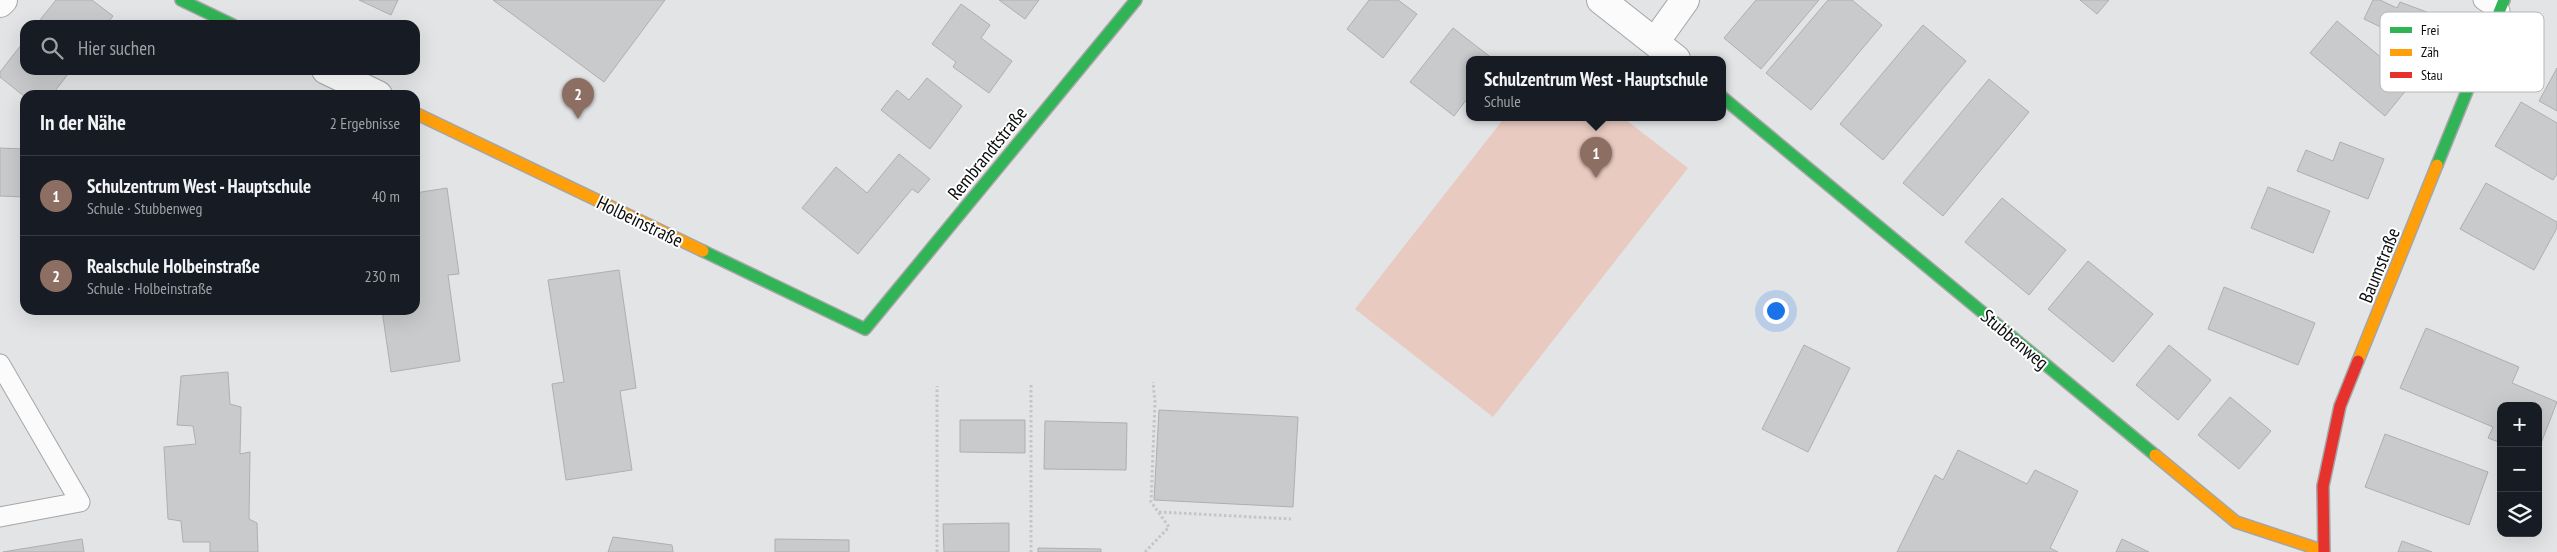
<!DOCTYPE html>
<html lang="de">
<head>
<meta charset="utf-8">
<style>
	body { margin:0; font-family:"PT Sans Narrow",sans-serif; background:#242831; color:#f1f3f6 }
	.controls { position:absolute; right:15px; bottom:15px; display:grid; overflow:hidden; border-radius:10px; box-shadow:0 5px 20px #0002 }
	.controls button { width:45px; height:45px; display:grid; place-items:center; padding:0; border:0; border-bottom:1px solid #363941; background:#171b24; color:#f1f3f6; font:25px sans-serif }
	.you { position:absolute; left:1775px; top:310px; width:18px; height:18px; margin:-12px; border:4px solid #fff; border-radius:50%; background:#1a73e8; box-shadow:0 0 0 8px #1a73e833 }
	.badge { display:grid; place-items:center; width:32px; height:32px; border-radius:50%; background:#7c3aed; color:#fff; font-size:16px; font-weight:700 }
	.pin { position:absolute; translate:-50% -41px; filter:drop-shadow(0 1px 2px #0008) }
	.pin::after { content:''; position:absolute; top:26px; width:18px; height:15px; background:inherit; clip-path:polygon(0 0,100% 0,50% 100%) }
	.popup { position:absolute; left:1466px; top:56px; width:260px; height:65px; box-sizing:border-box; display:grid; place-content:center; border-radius:10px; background:#171b24; filter:drop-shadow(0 1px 4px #0005); font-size:16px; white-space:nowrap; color:#9ea1a6 }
	.popup b { font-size:19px; color:#f1f3f6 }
	.popup::after { content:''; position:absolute; left:50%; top:100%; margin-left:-10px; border:10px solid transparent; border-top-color:#171b24 }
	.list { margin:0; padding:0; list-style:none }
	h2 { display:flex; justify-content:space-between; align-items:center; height:65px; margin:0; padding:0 20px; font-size:21px }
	h2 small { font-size:16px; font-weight:400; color:#9ea1a6 }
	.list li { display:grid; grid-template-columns:32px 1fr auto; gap:15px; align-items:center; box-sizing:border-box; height:80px; padding:0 20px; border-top:1px solid #363941 }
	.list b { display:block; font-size:19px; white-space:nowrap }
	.list p { margin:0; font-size:16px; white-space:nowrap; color:#9ea1a6 }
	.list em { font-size:16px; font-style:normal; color:#9ea1a6 }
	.icon { flex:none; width:28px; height:28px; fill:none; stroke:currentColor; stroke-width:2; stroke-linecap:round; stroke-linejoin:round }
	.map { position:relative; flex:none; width:2557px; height:552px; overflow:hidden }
	.search { position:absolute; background:#171b24; box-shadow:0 5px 20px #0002; left:20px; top:20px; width:400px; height:55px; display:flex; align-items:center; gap:12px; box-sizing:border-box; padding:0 18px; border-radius:15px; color:#9ea1a6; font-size:19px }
	.panel { position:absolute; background:#171b24; box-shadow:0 5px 20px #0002; left:20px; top:90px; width:400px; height:225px; border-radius:15px }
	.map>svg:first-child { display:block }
	.green { fill:#e8cac0 }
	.building { fill:#c9cacc; stroke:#adafb0 }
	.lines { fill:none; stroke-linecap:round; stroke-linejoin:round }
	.lane-casing { stroke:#a5a6a8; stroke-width:21 }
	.street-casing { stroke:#a5a6a8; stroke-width:30 }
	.fast-casing { stroke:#a5a6a8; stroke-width:14 }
	.slow-casing { stroke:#a5a6a8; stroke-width:14 }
	.jam-casing { stroke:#a5a6a8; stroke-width:14 }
	.path { stroke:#c4c5c5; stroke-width:3; stroke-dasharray:2.5 2.5; stroke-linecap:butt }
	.lane { stroke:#fbfbfb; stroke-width:19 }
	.street { stroke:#fbfbfb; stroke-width:28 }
	.fast { stroke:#30b455; stroke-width:11 }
	.slow { stroke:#ff9f0a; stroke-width:11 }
	.jam { stroke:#e5322d; stroke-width:11 }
	.labels { text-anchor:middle; stroke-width:4; stroke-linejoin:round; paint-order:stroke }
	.street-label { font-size:19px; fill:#0b0c0e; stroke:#fff }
	.key { fill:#fff; stroke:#b6b6b7; stroke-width:1 }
	.key-label { font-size:14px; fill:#0b0c0e }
</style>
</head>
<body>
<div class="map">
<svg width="2557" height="552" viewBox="0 0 2557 552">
	<rect width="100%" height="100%" fill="#e2e4e6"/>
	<path class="green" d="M1505 117H1622L1688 168 1493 417 1355 309Z"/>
	<g class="building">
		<path d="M56 0H92L113 16 106 25H36Z"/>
		<path d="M359 0H398L391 15Z"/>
		<path d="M493 0H665L604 82Z"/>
		<path d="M999 0H1039L1025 19Z"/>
		<path d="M1369 0H1398L1417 14 1383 58 1347 29Z"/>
		<path d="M1756 0H1819L1761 69 1724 38Z"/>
		<path d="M1828 0H1852L1882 25 1811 110 1766 73Z"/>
		<path d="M2080 0H2109L2097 14Z"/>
		<path d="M2373 0H2380L2397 8 2400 2 2440 17 2428 49 2388 35 2389 31 2364 19Z"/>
		<path d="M961 4 990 25 981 38 1012 61 989 93 953 67 956 62 932 44Z"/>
		<path d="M2337 21 2412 83 2385 116 2310 53Z"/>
		<path d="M1923 25 1966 61 1883 160 1840 124Z"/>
		<path d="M1453 28 1493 59H1470V95L1454 116 1410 82Z"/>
		<path d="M25 40V70H71L52 95 25 97 0 77V72Z"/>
		<path d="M2557 68V111L2539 101Z"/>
		<path d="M927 78 962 106 930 149 881 110 897 90 909 100Z"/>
		<path d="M1989 79 2029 112 1943 216 1903 183Z"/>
		<path d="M2521 102 2557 123V174L2553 180 2495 146Z"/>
		<path d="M2340 142 2384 159 2368 199 2297 171 2306 150 2333 161Z"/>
		<path d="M0 148 25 149 24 197 0 196Z"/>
		<path d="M899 154 930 179 918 193 912 189 858 254 802 208 836 167 867 193Z"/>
		<path d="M2486 183 2557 222V228L2534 270 2460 229Z"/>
		<path d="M2268 187 2330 211 2313 253 2251 228Z"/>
		<path d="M447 188 459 274 448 275 460 361 391 372 382 310H415V193Z"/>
		<path d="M2002 198 2066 250 2029 295 1965 242Z"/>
		<path d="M2088 261 2153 314 2113 362 2048 309Z"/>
		<path d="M619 270 636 388 620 391 632 470 566 480 552 384 564 382 548 280Z"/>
		<path d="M2224 287 2315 323 2298 365 2208 329Z"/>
		<path d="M2426 328 2519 367 2512 383 2557 402 2538 451V406H2501V443L2488 438 2493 427 2400 388Z"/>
		<path d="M1804 345 1850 368 1808 452 1762 429Z"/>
		<path d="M2169 345 2211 380 2178 420 2136 385Z"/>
		<path d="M228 372 230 404 241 407 240 454 250 452 249 519 257 523 258 552H210V542H183L181 521 168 519 164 447 196 444 193 426 177 425 181 376Z"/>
		<path d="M2230 397 2271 431 2239 469 2198 435Z"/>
		<path d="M1159 410 1298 417 1293 507 1154 500Z"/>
		<path d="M960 420H1025V453L960 452Z"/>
		<path d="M1045 421 1127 423 1126 470 1044 469Z"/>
		<path d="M2385 434 2488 472 2469 525 2365 487Z"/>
		<path d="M1958 450 2027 484 2035 470 2078 491 2050 548 2058 552H1897L1935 475 1943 480Z"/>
		<path d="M1009 523V552H944L943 524Z"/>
		<path d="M613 537 672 545 673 552H608Z"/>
		<path d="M82 539 84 552H3Z"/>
		<path d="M775 539 849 540V552H775Z"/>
		<path d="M2122 539 2149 552H2116Z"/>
		<path d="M2402 541 2432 552H2398Z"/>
		<path d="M1038 548 1101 549V552H1038Z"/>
	</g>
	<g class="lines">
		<g class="lane-casing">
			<g id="lane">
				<path d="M2483 0 2500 11"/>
				<path d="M0 364 80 502 0 517"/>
			</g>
		</g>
		<g class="street-casing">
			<g id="street">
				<path d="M1601 0 1676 59"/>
				<path d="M0 3 3 0"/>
				<path d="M1655 42 1685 0"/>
				<path d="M326 70 378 95"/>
			</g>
		</g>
		<g class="fast-casing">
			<g id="fast">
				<path d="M181 0 233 25"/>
				<path d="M1722 97 2155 455"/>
				<path d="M2437 165 2504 0"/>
				<path d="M703 251 865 329 1136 0"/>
			</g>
		</g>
		<g class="slow-casing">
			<g id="slow">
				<path d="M415 113 703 251"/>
				<path d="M2358 361 2437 165"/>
				<path d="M2155 455 2236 522 2324 551"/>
			</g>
		</g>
		<g class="jam-casing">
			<path id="jam" d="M2324 552 2323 486 2340 406 2358 361"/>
		</g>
		<g class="path">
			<path d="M1031 385V552"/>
			<path d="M1159 512 1291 519"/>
			<path d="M937 552V386"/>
			<path d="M1145 552 1169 527 1151 502 1155 402 1153 382"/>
		</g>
		<use href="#lane" class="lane"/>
		<use href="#street" class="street"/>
		<use href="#fast" class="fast"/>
		<use href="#slow" class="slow"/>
		<use href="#jam" class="jam"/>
	</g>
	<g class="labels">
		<g class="street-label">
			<text transform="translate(987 153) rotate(-51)" y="7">Rembrandtstraße</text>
			<text transform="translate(640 221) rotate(26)" y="7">Holbeinstraße</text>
			<text transform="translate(2379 265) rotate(-68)" y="7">Baumstraße</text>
			<text transform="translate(2015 339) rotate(40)" y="7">Stubbenweg</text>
		</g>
	</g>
	<rect x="2380" y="12" width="164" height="80" rx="8" class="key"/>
	<rect x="2390" y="27" width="22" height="6" fill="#30b455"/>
	<rect x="2390" y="49" width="22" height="7" fill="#ff9f0a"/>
	<rect x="2390" y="72" width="22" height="6" fill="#e5322d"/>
	<g class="key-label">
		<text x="2421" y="35">Frei</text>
		<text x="2421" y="57">Zäh</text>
		<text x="2421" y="80">Stau</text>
	</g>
</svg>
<div class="controls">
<button>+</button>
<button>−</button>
<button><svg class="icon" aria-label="layers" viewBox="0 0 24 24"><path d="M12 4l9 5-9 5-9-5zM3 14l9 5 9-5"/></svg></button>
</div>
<div class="you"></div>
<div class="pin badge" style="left:1596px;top:178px;background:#8d6e63">1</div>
<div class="popup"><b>Schulzentrum West - Hauptschule</b>Schule</div>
<div class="pin badge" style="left:578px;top:119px;background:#8d6e63">2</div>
<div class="search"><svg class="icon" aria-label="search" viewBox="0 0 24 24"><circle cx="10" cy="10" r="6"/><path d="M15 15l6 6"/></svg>Hier suchen</div>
<section class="panel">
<h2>In der Nähe<small>2 Ergebnisse</small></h2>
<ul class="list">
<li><span class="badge" style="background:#8d6e63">1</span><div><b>Schulzentrum West - Hauptschule</b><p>Schule · Stubbenweg</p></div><em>40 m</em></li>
<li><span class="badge" style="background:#8d6e63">2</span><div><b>Realschule Holbeinstraße</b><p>Schule · Holbeinstraße</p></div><em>230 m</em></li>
</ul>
</section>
</div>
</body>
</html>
